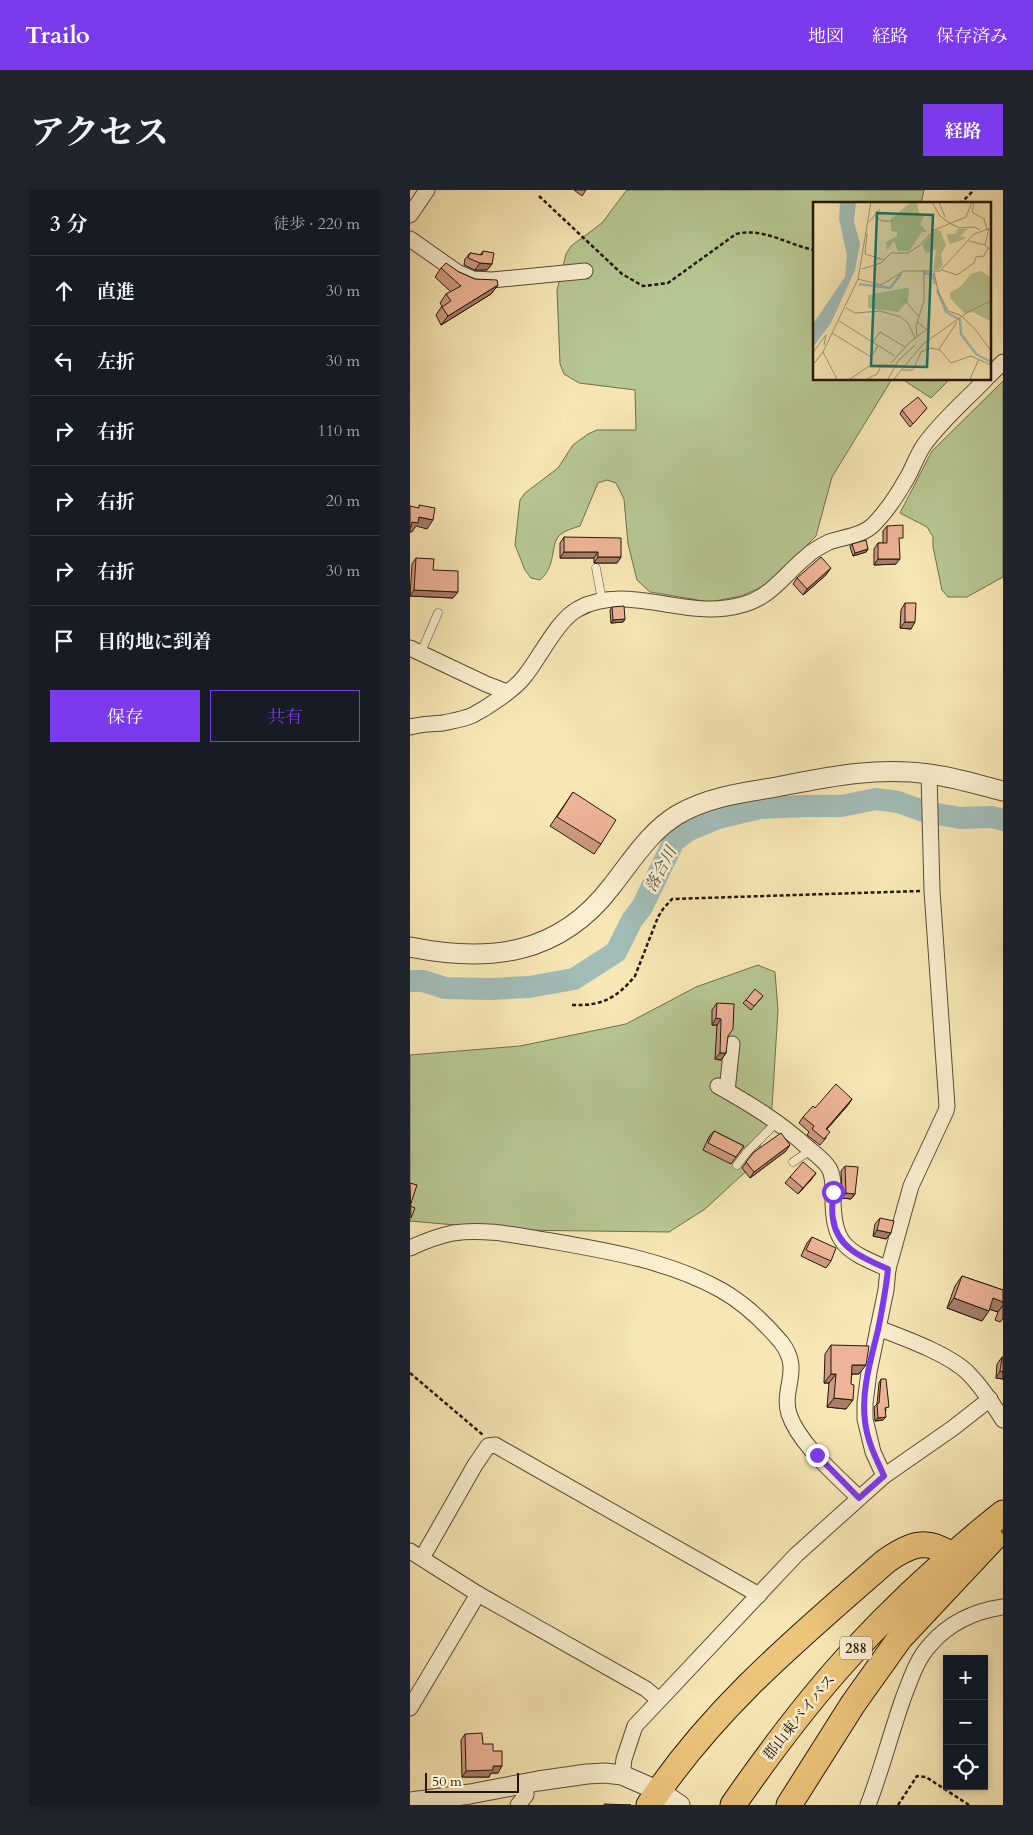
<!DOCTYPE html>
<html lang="ja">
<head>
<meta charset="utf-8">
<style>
	body { margin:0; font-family:Cardo,"Noto Serif JP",serif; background:#20242c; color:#f1f3f6 }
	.controls { position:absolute; right:15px; bottom:15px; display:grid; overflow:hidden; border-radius:0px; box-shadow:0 2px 8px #0003 }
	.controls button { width:45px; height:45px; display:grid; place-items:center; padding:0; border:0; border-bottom:1px solid #363941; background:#171b24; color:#f1f3f6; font:25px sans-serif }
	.scale { position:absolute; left:15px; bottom:12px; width:94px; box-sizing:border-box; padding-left:5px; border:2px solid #24170a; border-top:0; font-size:14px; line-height:18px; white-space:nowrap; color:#24170a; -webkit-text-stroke:4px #faefcf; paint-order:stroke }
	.stop { position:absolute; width:15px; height:15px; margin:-11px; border:4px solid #7c3aed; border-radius:50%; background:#fff }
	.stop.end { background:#7c3aed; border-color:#fff; box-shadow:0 1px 5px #0008 }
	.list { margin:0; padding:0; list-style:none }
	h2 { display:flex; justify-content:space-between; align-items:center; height:65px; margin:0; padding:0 20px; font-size:21px }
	h2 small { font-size:16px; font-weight:400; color:#9ea1a6 }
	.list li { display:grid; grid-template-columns:32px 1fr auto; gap:15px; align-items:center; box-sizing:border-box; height:70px; padding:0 20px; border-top:1px solid #363941 }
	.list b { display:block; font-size:19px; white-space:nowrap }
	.list em { font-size:16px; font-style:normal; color:#9ea1a6 }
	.actions { display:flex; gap:10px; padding:15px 20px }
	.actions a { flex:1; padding:11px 0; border:1px solid #7c3aed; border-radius:0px; text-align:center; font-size:18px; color:#7c3aed }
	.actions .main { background:#7c3aed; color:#fff }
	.icon { flex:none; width:28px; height:28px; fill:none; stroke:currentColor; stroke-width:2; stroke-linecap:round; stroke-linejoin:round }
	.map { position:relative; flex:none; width:593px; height:1615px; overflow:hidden; border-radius:0px }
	header { display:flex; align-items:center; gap:30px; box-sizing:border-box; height:70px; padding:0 25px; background:#7c3aed; color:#fff }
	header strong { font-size:24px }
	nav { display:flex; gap:28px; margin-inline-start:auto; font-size:18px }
	.intro { display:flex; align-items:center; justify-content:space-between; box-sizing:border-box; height:120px; padding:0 30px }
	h1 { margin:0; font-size:35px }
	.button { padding:12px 22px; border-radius:0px; background:#7c3aed; color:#fff; font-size:18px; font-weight:700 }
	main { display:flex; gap:30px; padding:0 30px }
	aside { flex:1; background:#171b24; border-radius:0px; box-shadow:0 2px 8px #0003 }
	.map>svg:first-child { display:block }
	.green { fill:#b7c792; stroke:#6e6f4e }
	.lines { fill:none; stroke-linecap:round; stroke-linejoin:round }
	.river { stroke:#a2bdb8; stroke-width:22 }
	.service-casing { stroke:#594b35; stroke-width:9 }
	.minor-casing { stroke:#594b35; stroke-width:17 }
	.tertiary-casing { stroke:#594b35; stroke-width:21 }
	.trunk-casing { stroke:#24170a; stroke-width:27 }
	.path { stroke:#24170a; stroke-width:2.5; stroke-dasharray:4 2.5; stroke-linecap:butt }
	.service { stroke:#faefcf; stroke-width:8 }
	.minor { stroke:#faefcf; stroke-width:15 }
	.tertiary { stroke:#faefcf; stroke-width:19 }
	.trunk { stroke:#ecc47a; stroke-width:25 }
	.wall { fill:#cd9b82; stroke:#24170a }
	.shaded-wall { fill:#a77e6a; stroke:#24170a }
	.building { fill:#eeb497; stroke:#24170a }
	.route { stroke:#7c3aed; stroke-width:6 }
	.labels { text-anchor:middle; stroke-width:5; stroke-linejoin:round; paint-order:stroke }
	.shield { fill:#faefcf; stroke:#645845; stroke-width:1 }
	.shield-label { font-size:14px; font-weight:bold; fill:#24170a }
	.street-label { font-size:15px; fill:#24170a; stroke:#faefcf }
	.water-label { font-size:16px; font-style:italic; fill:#505147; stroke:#faefcf }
	.inset-river { fill:none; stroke:#a2bdb8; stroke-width:2.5 }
	.inset-road { fill:none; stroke:#a39471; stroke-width:1 }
	.view { fill:#0f766e; fill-opacity:0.15; stroke:#0f766e; stroke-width:2.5 }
	.inset-edge { fill:none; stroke:#24170a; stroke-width:2.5 }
</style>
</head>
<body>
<header>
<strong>Trailo</strong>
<nav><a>地図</a><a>経路</a><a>保存済み</a></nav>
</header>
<div class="intro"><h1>アクセス</h1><a class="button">経路</a></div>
<main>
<aside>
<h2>3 分<small>徒歩 · 220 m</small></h2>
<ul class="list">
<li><svg class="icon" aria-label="ahead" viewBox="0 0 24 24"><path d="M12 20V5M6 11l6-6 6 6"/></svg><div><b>直進</b></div><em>30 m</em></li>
<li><svg class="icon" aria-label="left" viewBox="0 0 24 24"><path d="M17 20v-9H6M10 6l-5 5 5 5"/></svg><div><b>左折</b></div><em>30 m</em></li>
<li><svg class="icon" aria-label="right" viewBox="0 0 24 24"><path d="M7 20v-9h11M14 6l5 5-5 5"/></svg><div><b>右折</b></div><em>110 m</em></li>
<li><svg class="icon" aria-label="right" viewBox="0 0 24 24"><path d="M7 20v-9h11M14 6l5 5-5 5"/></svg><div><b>右折</b></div><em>20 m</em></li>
<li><svg class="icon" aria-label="right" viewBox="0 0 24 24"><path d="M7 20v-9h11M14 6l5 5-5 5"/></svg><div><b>右折</b></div><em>30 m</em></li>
<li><svg class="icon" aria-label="arrive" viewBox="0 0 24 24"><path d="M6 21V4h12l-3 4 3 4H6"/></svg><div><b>目的地に到着</b></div></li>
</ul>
<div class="actions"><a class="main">保存</a><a>共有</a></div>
</aside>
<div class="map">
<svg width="593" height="1615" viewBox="0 0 593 1615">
	<rect width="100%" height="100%" fill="#f7e7b5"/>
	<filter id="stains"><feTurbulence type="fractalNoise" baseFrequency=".004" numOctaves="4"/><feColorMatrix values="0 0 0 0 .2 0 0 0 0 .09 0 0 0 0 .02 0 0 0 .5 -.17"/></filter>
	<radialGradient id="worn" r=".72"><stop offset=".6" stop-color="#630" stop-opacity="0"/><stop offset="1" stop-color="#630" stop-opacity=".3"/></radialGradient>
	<g class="green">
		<path d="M219 0H514L511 14H404V189H482L422 287 406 346 359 394 331 406 300 412 240 402 227 390 218 354 214 309 206 293 197 290 188 293 170 336C164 338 156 340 151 344 139 353 148 374 130 390L121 388 115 380 105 355 110 310 115 303 148 278 163 255 178 244 187 240H226L225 200 169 193 154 184 150 174 147 100 156 64 161 56 192 33 216 1Z"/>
		<path d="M492 189H537L539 190 521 208Z"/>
		<path d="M593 191V387L557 407H538L532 400 523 357V347L517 337 490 323 522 261Z"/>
		<path d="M348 775 365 782 368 820 362 917 345 973 295 1019 259 1042 102 1040 0 1031V865L110 856 216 834 286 797Z"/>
	</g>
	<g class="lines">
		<path class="river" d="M0 791H13L35 798 80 799 119 797 164 789 206 762 222 730 232 717 264 651 279 640 308 628 350 618 393 616H431L466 609 488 612 516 622 550 628 582 627 593 630"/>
		<g class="service-casing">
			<g id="service">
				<path d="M186 378 192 410"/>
				<path d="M11 462 28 423"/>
				<path d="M383 972 401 960"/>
				<path d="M327 975 337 962 367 932"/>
			</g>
		</g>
		<g class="minor-casing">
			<g id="minor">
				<path d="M0 25 17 0"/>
				<path d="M0 49 47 82 63 89 82 90 175 81"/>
				<path d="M579 186 593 172"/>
				<path d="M0 458 76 494 97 502"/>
				<path d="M0 537C11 534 22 534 33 533 42 531 55 529 63 525 78 517 104 500 114 487 129 469 148 429 168 419 212 394 269 425 316 418 359 413 368 390 397 366 403 360 411 356 419 352 433 347 453 346 464 334 477 321 488 304 497 288 503 278 507 265 514 255 532 230 556 210 576 189"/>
				<path d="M308 896C340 914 370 932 397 957 404 963 414 970 419 978 424 987 423 998 423 1008 423 1057 438 1061 478 1079"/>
				<path d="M317 901 322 854"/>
				<path d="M0 1058C13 1052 28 1046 43 1043 75 1038 109 1046 141 1051 198 1061 259 1071 311 1100 334 1113 354 1132 371 1152 393 1180 371 1198 379 1224 389 1254 427 1286 449 1308"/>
				<path d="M468 1138C494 1148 539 1164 558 1183 572 1197 583 1214 593 1230"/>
				<path d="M474 1286 463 1262 455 1229V1213L459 1182 476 1100 478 1079 501 996 536 921 537 916 522 701 519 584"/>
				<path d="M0 1361 68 1404 236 1499 249 1510"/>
				<path d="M12 1368 65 1275 78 1256 85 1255 349 1405"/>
				<path d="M0 1518 68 1404"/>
				<path d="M212 1585 214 1569 225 1536 386 1365 474 1286 543 1238 580 1209"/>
				<path d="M108 1615 116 1605V1593"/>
				<path d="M458 1615C472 1579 481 1542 494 1506 501 1488 507 1469 520 1455 539 1433 565 1421 593 1417"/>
			</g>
		</g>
		<g class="tertiary-casing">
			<g id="tertiary">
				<path d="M0 757C80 773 149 765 201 697 221 672 239 642 267 625 296 608 329 603 361 598 413 588 466 576 519 584 544 587 569 595 593 601"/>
				<path d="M0 1612 60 1604 128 1591 177 1584 195 1583 212 1585 249 1601 270 1615"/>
			</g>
		</g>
		<g class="trunk-casing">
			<g id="trunk">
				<path d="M239 1615C304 1517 389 1447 476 1371 499 1355 516 1347 541 1365"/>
				<path d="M323 1615C359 1563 397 1512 440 1465 487 1414 539 1366 593 1323"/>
				<path d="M379 1615 443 1514 490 1448 582 1350"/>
			</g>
		</g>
		<g class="path">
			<path d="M129 6 212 84 233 96 258 93 326 44C352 37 379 55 404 60"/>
			<path d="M550 14 564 0"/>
			<path d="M162 815C191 816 206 809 225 786L248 727 253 719 262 709 510 701"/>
			<path d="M0 1183 73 1245"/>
			<path d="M488 1615 507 1586 516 1587 559 1615"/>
		</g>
		<use href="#service" class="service"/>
		<use href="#minor" class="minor"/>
		<use href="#tertiary" class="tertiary"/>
		<use href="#trunk" class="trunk"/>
	</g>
	<g class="wall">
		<path d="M164 0H176L172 6Z"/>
		<path d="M73 61 82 74 77 80H65L54 75 55 69 60 63 70 65Z"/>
		<path d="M31 78 49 82 65 89 88 95 81 104 31 135 26 125 32 116 30 113 36 104 41 102 25 87Z"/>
		<path d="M517 218 500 237 490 224 492 220Z"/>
		<path d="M477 336 489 353 486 374 464 375V359L468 353H473V341Z"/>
		<path d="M154 347 211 367 207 373H184V368H150V353Z"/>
		<path d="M442 354 458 359 456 362 443 366 440 357Z"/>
		<path d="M6 368 23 380 43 408 0 406 2 374Z"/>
		<path d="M416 385 393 405 383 394 387 388Z"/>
		<path d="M495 413 501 439 490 438 491 420Z"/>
		<path d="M202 417 215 429 213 432 201 433 200 420Z"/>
		<path d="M163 602 191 654 184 664 140 636Z"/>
		<path d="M353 806 341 820 333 813 336 810Z"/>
		<path d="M307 813 317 846 316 863 311 870 305 869 307 835H302V820Z"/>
		<path d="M442 909 438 915 417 939 416 948 410 955 397 945 399 942 389 933 393 927 405 918Z"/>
		<path d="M304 941 334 956 321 974 293 960 299 947Z"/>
		<path d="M376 961 340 988 332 978 344 962Z"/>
		<path d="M435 976 445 1004 441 1009 432 1008 431 981Z"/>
		<path d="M406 983 388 1004 375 993 380 987Z"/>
		<path d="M470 1028 481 1043 476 1049 463 1046 465 1034Z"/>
		<path d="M402 1047 421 1071 416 1078 391 1066 397 1053Z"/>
		<path d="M552 1086 593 1100V1129L590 1132 585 1130 588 1122 579 1119 572 1131 537 1118 545 1096Z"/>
		<path d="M421 1155 449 1184H442L436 1219 417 1217 419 1193H414L415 1164Z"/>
		<path d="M592 1167 593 1189 586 1188 587 1174Z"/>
		<path d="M471 1189 476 1221H475L473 1230 465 1231 464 1217 467 1214 469 1193Z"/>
		<path d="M55 1544 83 1561 88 1583H81L79 1587H52L51 1550Z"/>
	</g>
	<g class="shaded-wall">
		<path d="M70 73 82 74 77 80H65Z"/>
		<path d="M88 95 81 104 31 135 38 126Z"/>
		<path d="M9 327 23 330 17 339 6 336 2 342H0V335L2 332Z"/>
		<path d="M458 359 456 362 443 366 445 363Z"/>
		<path d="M154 362H188L184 368H150Z"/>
		<path d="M188 367H211L207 373H184Z"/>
		<path d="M468 369H490L486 374 464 375Z"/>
		<path d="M421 378 416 385 393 405 397 399Z"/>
		<path d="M4 400 48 402 43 408 0 406Z"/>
		<path d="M215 429 213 432 201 433 203 430Z"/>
		<path d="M495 432H505L501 439 490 438Z"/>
		<path d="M306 828 311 829 307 835H302Z"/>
		<path d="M310 863H316L311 870 305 869Z"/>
		<path d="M442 909 438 915 412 945 416 939Z"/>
		<path d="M380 955 376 961 340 988 344 982Z"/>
		<path d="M406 983 401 990 388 1004 393 998Z"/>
		<path d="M436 1003 445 1004 441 1009 432 1008Z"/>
		<path d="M467 1040 481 1043 476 1049 463 1046Z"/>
		<path d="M544 1108 579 1121 572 1131 537 1118Z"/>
		<path d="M583 1108 593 1112V1115L588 1122 576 1118Z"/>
		<path d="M442 1175H456L449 1184H435Z"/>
		<path d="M590 1181 593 1182V1189L586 1188Z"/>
		<path d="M421 1184H426L419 1193H414Z"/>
		<path d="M424 1208 443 1210 436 1219 417 1217Z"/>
		<path d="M476 1227 473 1230 465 1231 468 1228Z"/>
		<path d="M83 1576H92L88 1583H81L79 1587H52L56 1581Z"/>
	</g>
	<g class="building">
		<path d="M73 61 84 63 82 74 70 73 58 68 60 63 72 65Z"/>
		<path d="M36 73 49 82 65 89 87 90 88 95 38 126 32 117 41 111 36 104 51 96 31 78Z"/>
		<path d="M508 207 517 218 503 234 492 220Z"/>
		<path d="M9 315 25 318 23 330 9 327 8 333 2 332 1 337H0V316L9 318Z"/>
		<path d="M493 335V348H489L490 369H468V353H477V336Z"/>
		<path d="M154 347 211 348V367H188V362H154Z"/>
		<path d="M456 350 458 359 445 363 442 354Z"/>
		<path d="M411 367 421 378 397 399 387 388Z"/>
		<path d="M6 368 24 369 23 380 48 381V402L4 400Z"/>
		<path d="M495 413H506L505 432H495Z"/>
		<path d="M214 416 215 429 203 430 202 417Z"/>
		<path d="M163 602 206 630 191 654 147 627Z"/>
		<path d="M345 799 353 806 344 816 336 810Z"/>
		<path d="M307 813 324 814 323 839 318 846 316 863H310L311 829 306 828Z"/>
		<path d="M426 894 442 909 416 939 420 942 414 949 402 939 404 936 393 927 403 916 405 918Z"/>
		<path d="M304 941 334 956 326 967 298 953Z"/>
		<path d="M371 943 380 955 344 982 336 972 344 962Z"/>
		<path d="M393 972 406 983 393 998 380 987Z"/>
		<path d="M435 976 448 977 445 1004 436 1003Z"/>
		<path d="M0 993 7 995 0 1016 5 1018 1 1028Z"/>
		<path d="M470 1028 484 1031 481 1043 467 1040Z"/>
		<path d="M402 1047 426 1058 421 1071 396 1060Z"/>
		<path d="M552 1086 593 1100V1112L583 1108 579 1121 544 1108Z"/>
		<path d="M421 1155 459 1156 456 1175H442L441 1194 444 1195 443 1210 424 1208 426 1184H421Z"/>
		<path d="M592 1167H593V1182L590 1181Z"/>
		<path d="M471 1189H476L479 1217 475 1218 476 1227 468 1228 467 1214 469 1213Z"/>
		<path d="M72 1543 73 1554H83V1561H92V1576H83V1580L56 1581 55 1544Z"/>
		<path d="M194 1614 221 1615H194Z"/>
	</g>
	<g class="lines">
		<path class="route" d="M407 1265 449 1308 474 1286C466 1268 457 1251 455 1231 451 1201 461 1169 468 1140 472 1120 476 1100 478 1079 455 1069 427 1059 423 1029 421 1020 423 1011 423 1002"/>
	</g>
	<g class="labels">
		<rect class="shield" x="430" y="1446.5" width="32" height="23" rx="4"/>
		<g class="shield-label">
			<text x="446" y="1463">288</text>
		</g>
		<g class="street-label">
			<text transform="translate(389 1527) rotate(-51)" y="5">郡山東バイパス</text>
		</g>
		<g class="water-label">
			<text transform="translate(250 679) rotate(-62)" y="6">落合川</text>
		</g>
	</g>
	<g transform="translate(403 12)">
		<rect width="178" height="178" fill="#f7e7b5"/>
		<path d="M98 0H104L106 11 112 12 107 22 114 30H109L96 49H85L81 39 74 48 73 40 84 34V30L78 29V17ZM145 27H155L147 34 154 36 137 42 133 32H142ZM122 28H127L133 43 128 52 130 63 125 68 120 67 123 48 113 51 109 43ZM168 69 177 75V119L160 110 152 112 137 96V91L148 84 158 72ZM92 86H96L95 99 85 110 55 106V93Z" fill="#b7c792"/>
		<path d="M27 0H43L41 20 47 42 42 68 18 121 0 145V122L32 75 34 53 26 17Z" fill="#a2bdb8"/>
		<path class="inset-river" d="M111 71 120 73 122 82M46 82 77 86 88 72M124 88 133 110 147 118 148 132 163 152 178 160"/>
		<path class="inset-road" d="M119 0 127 14 138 22 147 26 161 25 167 28M126 0 132 15M161 0 159 10 171 17 174 27M62 14 69 19H80M56 20 67 7M176 26 172 43 178 48M156 39 172 43M52 52 54 31M52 52 71 58M49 67 68 61 78 51H95L106 44 121 28 153 15 159 0M129 68 144 73 161 61 163 55 171 54 175 46M121 70 125 89 135 109 147 113 162 127 178 149M45 77 68 83 91 69H127L161 32 178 26M90 96 105 114M33 106 42 111 67 109 88 115 95 121 102 136M26 119 82 154M104 120 117 130M19 131 58 155M104 134 103 124 111 99V68M60 140 67 130 92 145M126 147 144 120M1 149 13 133 11 143M78 161 96 141 114 127M0 163 10 150M58 163V155L65 144M89 168H100L108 150 118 146 127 148 138 161 158 154 178 163M24 177 10 150 45 77 58 0M37 177 58 163H82M54 177 64 172 69 162M75 177 85 159 102 143M81 177 110 142 155 110 178 99M157 177 166 157"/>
		<path class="view" d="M64 11 120 13 114 165 58 164Z"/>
		<rect width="178" height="178" class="inset-edge"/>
	</g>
	<rect width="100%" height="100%" filter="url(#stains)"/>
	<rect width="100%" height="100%" fill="url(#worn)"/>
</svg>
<div class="controls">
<button>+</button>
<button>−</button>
<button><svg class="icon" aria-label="locate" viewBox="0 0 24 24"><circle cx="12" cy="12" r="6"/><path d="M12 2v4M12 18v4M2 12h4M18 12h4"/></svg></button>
</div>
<div class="scale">50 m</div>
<div class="stop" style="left:423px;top:1002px"></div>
<div class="stop end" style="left:407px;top:1265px"></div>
</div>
</main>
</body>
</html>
